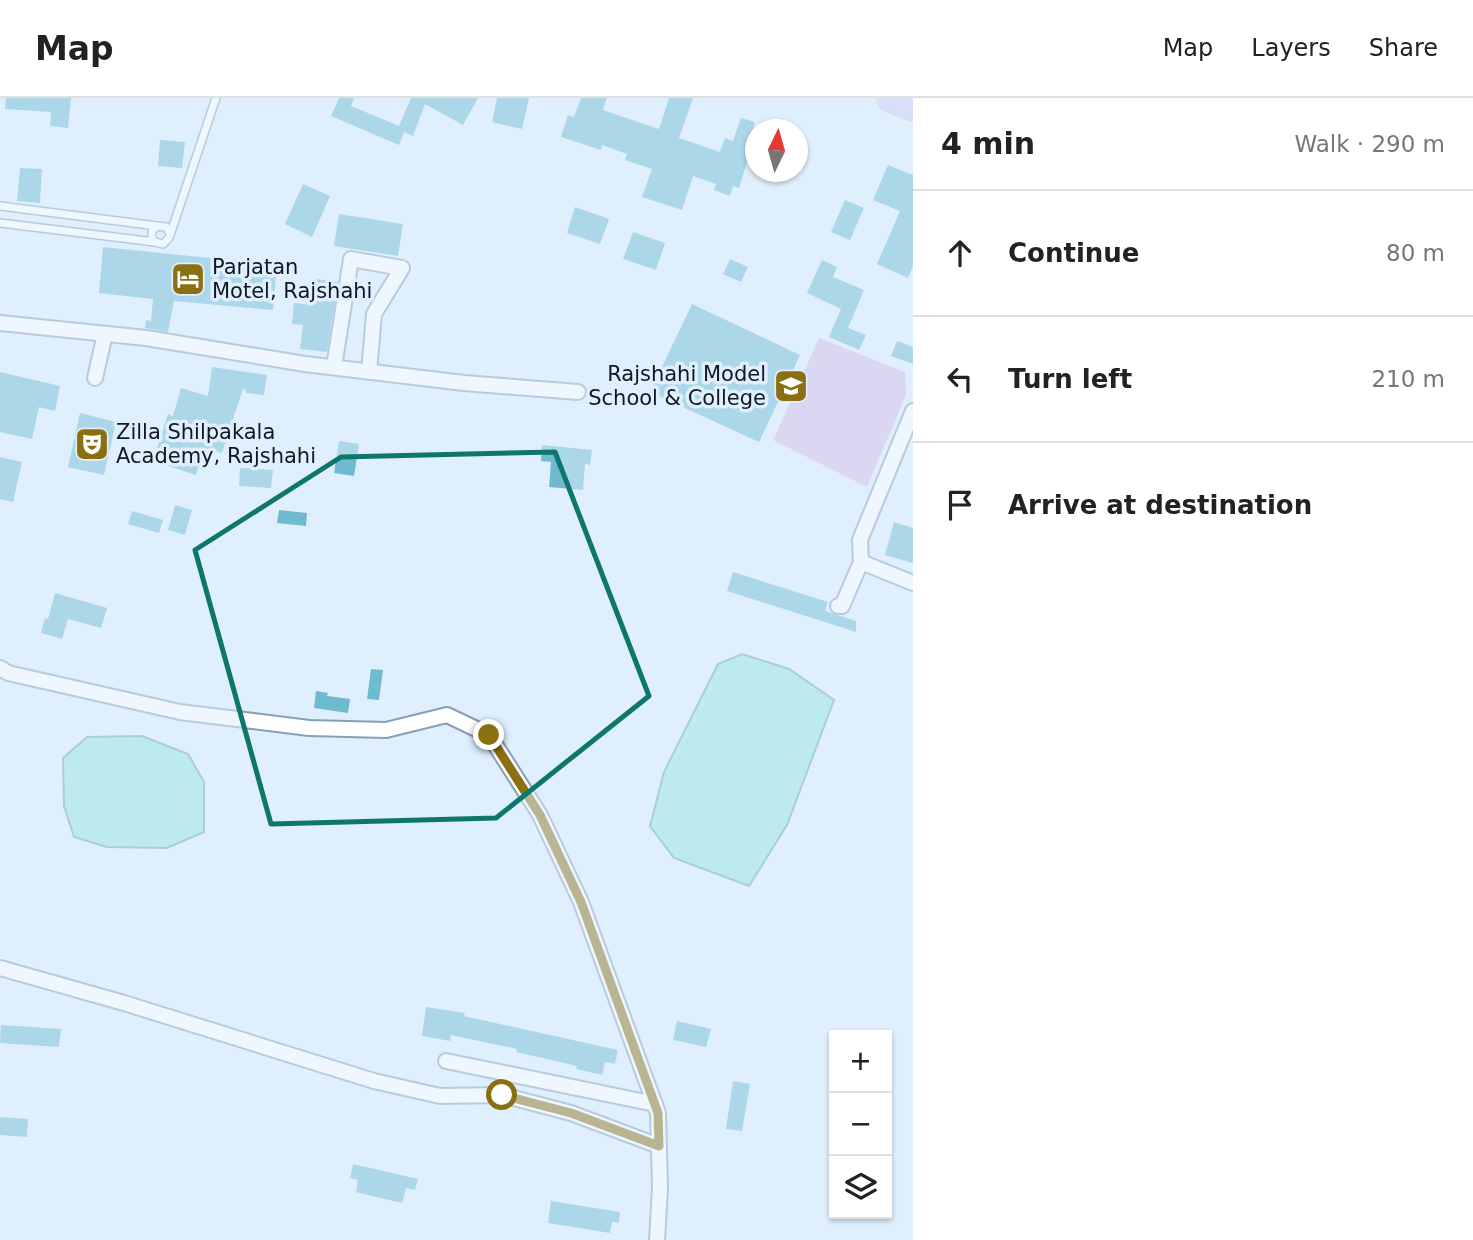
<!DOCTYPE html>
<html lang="en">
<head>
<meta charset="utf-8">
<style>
	body { margin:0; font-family:"DejaVu Sans",sans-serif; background:#f2f2f2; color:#222 }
	.controls { position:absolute; right:21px; bottom:21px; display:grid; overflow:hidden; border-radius:0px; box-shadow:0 2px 5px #0004 }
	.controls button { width:63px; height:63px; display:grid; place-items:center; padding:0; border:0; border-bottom:2px solid #e0e0e0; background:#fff; color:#222; font:35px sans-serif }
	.compass { position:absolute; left:745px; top:21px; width:63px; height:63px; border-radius:50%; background:#fff; box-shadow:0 2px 5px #0004; rotate:5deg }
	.stop { position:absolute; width:21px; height:21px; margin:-16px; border:5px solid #8b7012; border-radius:50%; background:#fff }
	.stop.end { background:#8b7012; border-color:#fff; box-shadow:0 2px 7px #0008 }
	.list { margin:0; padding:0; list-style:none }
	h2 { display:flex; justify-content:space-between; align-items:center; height:91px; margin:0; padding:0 28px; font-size:30px }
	h2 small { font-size:23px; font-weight:400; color:#767676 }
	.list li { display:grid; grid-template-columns:46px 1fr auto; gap:21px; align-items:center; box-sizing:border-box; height:126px; padding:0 28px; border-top:2px solid #e0e0e0 }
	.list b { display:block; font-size:26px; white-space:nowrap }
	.list em { font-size:23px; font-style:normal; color:#767676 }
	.icon { flex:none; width:38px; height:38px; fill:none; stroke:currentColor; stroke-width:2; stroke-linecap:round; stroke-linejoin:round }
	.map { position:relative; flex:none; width:913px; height:1142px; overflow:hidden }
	header { display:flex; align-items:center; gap:42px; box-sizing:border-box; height:98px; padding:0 35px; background:#fff; border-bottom:2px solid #e0e0e0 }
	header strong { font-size:33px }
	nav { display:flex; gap:38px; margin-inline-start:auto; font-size:24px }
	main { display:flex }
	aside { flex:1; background:#fff }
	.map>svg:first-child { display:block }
	.green { fill:#d5bbe5 }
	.water { fill:#92e4da; stroke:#6ba7a2; stroke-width:2 }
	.building { fill:#6ebacf }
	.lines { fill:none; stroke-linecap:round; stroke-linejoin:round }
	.lane-casing { stroke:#889fb6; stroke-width:10 }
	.street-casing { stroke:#889fb6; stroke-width:18 }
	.highway-casing { stroke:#cfd1d3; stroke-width:30 }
	.lane { stroke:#fff; stroke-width:7 }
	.street { stroke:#fff; stroke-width:14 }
	.highway { stroke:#cbcff6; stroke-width:26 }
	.route { stroke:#8b7012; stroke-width:9 }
	.marked { fill:none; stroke:#0f766e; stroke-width:5; stroke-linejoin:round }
	.labels { text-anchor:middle; stroke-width:7; stroke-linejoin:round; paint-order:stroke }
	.poi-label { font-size:21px; fill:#101821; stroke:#e0effe; text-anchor:start }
</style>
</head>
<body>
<header>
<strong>Map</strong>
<nav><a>Map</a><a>Layers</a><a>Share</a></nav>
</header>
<main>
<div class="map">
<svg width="913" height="1142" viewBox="0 0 913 1142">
	<rect width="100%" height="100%" fill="#e0effe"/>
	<path class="green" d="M819 240 905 274 906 297 867 389 773 342Z"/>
	<g class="water">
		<path d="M742 556 789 571 834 602 787 727 749 788 674 760 650 728 664 674 718 566Z"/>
		<path d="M142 638 188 656 204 684V734L167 750 107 749 74 739 64 708 63 660 87 639Z"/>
	</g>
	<g class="building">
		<path d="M6 0H71L68 30 50 28 51 14 5 11Z"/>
		<path d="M339 0H354L351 8 399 28 411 0H478L463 27 425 6 413 38 404 34 399 47 331 18Z"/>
		<path d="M497 0H529L522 31 492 24Z"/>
		<path d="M581 0H607L603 12 659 31 669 0H693L679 40 720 54 725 40 733 43 741 20 755 24 751 37 755 39 739 90 733 88 730 98 714 92 716 86 693 78 682 112 642 99 652 71 625 62 627 56 602 47 601 52 561 39 568 17 574 19Z"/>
		<path d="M160 42 185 44 182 70 158 68Z"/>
		<path d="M888 67 913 77V168L908 180 877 166 900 113 873 102Z"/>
		<path d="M20 70 42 71 40 105 17 103Z"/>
		<path d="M303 86 330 98 312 139 285 126Z"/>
		<path d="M845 102 864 110 850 142 831 134Z"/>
		<path d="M575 109 609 121 600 146 567 135Z"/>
		<path d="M339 116 403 126 398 158 334 148Z"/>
		<path d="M633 134 665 145 656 172 623 161Z"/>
		<path d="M103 149 277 167 273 212 174 203 168 234 145 230 146 222 151 223 153 201 99 195Z"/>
		<path d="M730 161 748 169 741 184 723 176Z"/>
		<path d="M822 162 837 169 833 179 864 192 848 230 866 237 859 252 829 239 841 211 807 195Z"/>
		<path d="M316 181 338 184 327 254 300 251 303 227 292 226 294 205 313 207Z"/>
		<path d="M692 206 800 257 759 344 650 294Z"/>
		<path d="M897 243 913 249V266L891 258Z"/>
		<path d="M212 269 267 277 264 297 246 295V292L243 291 222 355 205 350 196 377 153 363 168 316 173 318 181 290 208 298Z"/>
		<path d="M0 274 60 288 55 313 39 309 32 341 0 334Z"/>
		<path d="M80 315 116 324 104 377 68 369Z"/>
		<path d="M339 343 359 346 354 378 334 375Z"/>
		<path d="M542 347 592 352 590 367 585 366 583 392 549 389 551 364 541 363Z"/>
		<path d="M0 359 22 364 13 404 0 401Z"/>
		<path d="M240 370 273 372 271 390 239 388Z"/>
		<path d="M175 407 192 412 185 437 168 432Z"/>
		<path d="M279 412 307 415 306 428 277 425Z"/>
		<path d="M132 413 163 422 159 435 128 426Z"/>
		<path d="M894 424 913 430V465L885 457Z"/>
		<path d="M733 474 828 504 825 513 856 523V534L727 493Z"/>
		<path d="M55 495 107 510 101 530 68 521 62 541 41 535 45 520 48 521Z"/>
		<path d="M371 571 383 572 379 602 367 601Z"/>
		<path d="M316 593 328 595 327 598 350 601 348 615 314 610Z"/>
		<path d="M426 909 465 915 464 918 618 952 615 966 605 964 602 977 576 971 577 968 516 954 517 951 451 937 450 943 422 938Z"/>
		<path d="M677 923 711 931 706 949 673 942Z"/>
		<path d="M1 927 61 931 59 949 0 945Z"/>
		<path d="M733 983 750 986 742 1033 726 1031Z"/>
		<path d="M0 1019 28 1021 27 1039 0 1037Z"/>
		<path d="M353 1066 418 1081 415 1092 406 1090 402 1105 356 1094 358 1082 350 1080Z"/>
		<path d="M551 1103 620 1114 619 1125 612 1124 610 1135 548 1125Z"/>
	</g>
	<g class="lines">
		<g class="lane-casing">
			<g id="lane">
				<path d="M0 108 157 128"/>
				<path d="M0 125 155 144"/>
				<path d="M169 140 170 136 166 129 157 128 152 133V141L155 144 163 146 169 140 216 0"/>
			</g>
		</g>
		<g class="street-casing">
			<g id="street">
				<path d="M0 225 146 240 305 266 464 285 578 294"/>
				<path d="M334 269 351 161 402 170 374 216 369 274"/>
				<path d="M95 280 105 236"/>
				<path d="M913 313 860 442 861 464 913 485"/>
				<path d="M838 508H842L861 464"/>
				<path d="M0 570 8 575 180 614 309 630 386 632 447 617 489 637 540 717 581 804 658 1015 660 1090 657 1142"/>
				<path d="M0 870 124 905 374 983 440 998 502 997 571 1015 659 1048"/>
				<path d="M446 963 655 1006"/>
			</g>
		</g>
		<g class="highway-casing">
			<path id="highway" d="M891 0 913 9"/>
		</g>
		<use href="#lane" class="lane"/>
		<use href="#street" class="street"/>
		<use href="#highway" class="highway"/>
	</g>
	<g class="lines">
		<path class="route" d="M489 637 540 717 581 804 658 1015 659 1048 571 1015 502 997"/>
	</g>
	<path d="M0 0H913V1142H0ZM555 354 649 598 496 720 271 726 195 452 341 359Z" fill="#e0effe" fill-opacity=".55" fill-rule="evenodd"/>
	<path class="marked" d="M555 354 649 598 496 720 271 726 195 452 341 359Z"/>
	<defs>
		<g id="hotel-square" transform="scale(1.75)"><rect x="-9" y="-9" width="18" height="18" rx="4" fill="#8b7012" stroke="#e0effe"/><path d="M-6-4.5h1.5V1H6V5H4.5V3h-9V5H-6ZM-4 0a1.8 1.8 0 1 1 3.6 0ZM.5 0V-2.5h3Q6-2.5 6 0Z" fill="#fff"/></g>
		<g id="university-square" transform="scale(1.75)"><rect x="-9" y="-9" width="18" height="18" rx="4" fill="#8b7012" stroke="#e0effe"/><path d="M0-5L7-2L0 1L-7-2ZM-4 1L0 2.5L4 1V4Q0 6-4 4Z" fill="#fff"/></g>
		<g id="theatre-square" transform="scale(1.75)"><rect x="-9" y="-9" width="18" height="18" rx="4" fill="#8b7012" stroke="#e0effe"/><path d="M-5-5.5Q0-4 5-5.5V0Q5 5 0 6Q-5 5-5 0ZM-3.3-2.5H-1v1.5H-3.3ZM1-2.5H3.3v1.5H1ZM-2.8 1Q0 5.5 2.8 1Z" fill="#fff"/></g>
	</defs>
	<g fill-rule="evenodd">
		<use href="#hotel-square" x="188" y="181"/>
		<use href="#university-square" x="791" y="288"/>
		<use href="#theatre-square" x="92" y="346"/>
	</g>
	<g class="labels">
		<g class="poi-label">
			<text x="212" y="176">Parjatan<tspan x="212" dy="24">Motel, Rajshahi</tspan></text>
			<text x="766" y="283" text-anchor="end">Rajshahi Model<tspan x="766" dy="24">School &amp; College</tspan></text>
			<text x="116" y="341">Zilla Shilpakala<tspan x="116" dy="24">Academy, Rajshahi</tspan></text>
		</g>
	</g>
</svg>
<div class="controls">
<button>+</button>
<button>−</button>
<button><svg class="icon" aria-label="layers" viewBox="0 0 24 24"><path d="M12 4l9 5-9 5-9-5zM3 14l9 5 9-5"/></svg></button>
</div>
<svg class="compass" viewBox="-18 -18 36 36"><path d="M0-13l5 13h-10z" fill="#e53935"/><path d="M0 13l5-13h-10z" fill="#767676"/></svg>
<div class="stop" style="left:502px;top:997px"></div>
<div class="stop end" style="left:489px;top:637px"></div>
</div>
<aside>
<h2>4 min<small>Walk · 290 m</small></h2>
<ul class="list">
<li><svg class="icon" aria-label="ahead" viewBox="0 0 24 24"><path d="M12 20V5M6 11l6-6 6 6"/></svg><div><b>Continue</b></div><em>80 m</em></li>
<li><svg class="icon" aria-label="left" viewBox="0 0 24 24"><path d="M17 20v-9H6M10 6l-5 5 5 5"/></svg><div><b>Turn left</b></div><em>210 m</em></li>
<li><svg class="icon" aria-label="arrive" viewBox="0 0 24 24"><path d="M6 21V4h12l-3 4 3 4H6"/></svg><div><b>Arrive at destination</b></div></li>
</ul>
</aside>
</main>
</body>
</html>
